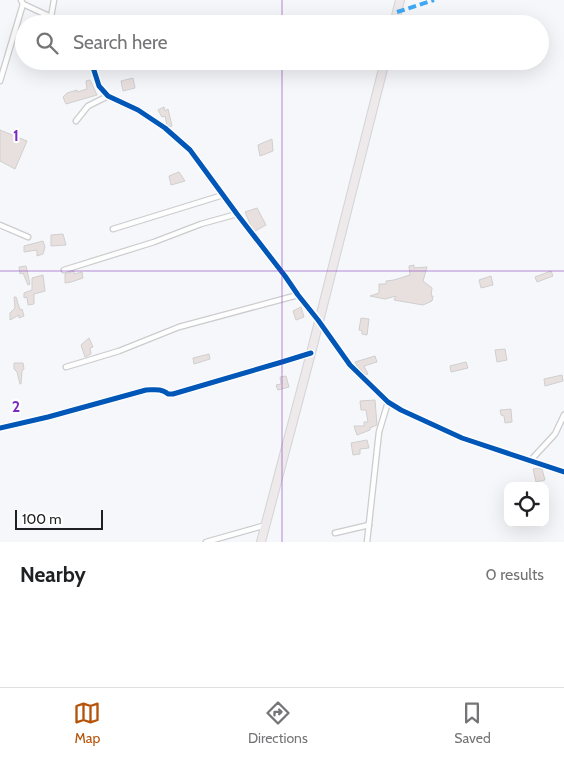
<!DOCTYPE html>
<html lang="en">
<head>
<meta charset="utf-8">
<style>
	body { margin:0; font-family:Cabin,sans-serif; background:#f2f2f2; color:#202124 }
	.controls { position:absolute; right:15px; bottom:15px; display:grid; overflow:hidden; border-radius:10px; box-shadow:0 5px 20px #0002 }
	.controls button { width:45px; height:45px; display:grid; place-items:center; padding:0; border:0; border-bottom:1px solid #e0e0e0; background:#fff; color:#202124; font:25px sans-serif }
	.scale { position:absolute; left:15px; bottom:12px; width:88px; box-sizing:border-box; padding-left:5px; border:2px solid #202022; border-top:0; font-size:14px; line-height:18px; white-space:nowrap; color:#202022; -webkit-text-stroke:4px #fff; paint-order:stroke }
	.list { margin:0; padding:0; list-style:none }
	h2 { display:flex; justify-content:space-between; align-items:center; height:65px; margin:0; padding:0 20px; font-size:21px }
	h2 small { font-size:16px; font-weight:400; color:#757577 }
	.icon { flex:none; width:28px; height:28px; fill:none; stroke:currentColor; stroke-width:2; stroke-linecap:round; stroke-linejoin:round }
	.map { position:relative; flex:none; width:564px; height:542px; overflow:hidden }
	.search { position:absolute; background:#fff; box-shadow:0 5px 20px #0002; left:15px; right:15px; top:15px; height:55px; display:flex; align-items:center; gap:12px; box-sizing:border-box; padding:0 18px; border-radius:28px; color:#757577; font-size:19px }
	.sheet { height:145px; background:#fff }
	nav { display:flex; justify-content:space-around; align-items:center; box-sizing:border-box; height:70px; border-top:1px solid #e0e0e0; background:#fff; font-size:14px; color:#757577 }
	nav a { display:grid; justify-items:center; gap:2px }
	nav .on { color:#b45309 }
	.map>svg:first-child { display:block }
	.building { fill:#e8e0de; stroke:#d0cfd0 }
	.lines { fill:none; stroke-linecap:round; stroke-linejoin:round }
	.street-casing { stroke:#ccccce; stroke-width:7 }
	.primary-casing { stroke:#d4d4d6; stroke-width:10 }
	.street { stroke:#fefefe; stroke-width:4.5 }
	.primary { stroke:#eee9ea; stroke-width:8 }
	.quiet { stroke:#3fa9f5; stroke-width:4; stroke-dasharray:8 4; stroke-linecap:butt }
	.cycleway-casing { stroke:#fff; stroke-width:8 }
	.cycleway { stroke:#0057b8; stroke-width:5 }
	.grid { fill:none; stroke:#7b2cbf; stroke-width:1; stroke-opacity:0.55 }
	.grid-label { font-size:16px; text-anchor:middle; font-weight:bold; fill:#7b2cbf; stroke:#fff; stroke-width:4; stroke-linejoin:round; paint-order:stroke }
</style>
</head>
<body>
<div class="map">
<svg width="564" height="542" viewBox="0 0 564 542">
	<rect width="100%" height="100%" fill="#f6f7fa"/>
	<g class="building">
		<path d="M133 78 135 88 123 91 121 81Z"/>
		<path d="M90 80 97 95 66 104 63 97 67 93 77 90V92L87 89 86 81Z"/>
		<path d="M164 107 165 111 168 109 172 126 170 127 167 125 165 116 162 117 158 110Z"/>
		<path d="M0 130 27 141 15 169 0 161Z"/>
		<path d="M272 139 273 151 260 156 258 145Z"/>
		<path d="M179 172 185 181 171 185 169 176Z"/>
		<path d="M257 208 266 225 255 231 251 226 245 212Z"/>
		<path d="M63 234 66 245 51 246V235Z"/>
		<path d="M43 241 45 247 43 254 37 256V250L24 252V246Z"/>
		<path d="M414 265V268L427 267 423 281 432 288 431 296H433L432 301 423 305 394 300 396 296 385 299 370 296 379 293V284H386V281L394 280 410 275 409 266Z"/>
		<path d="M26 266 30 284 28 285 23 273 20 274 19 267Z"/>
		<path d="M74 271V274L82 272 83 278 71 282 65 283V274Z"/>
		<path d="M551 271 553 276 537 282 535 277Z"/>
		<path d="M43 275 45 291 34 294V304L28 305 27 297 24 298V293L32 290V278Z"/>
		<path d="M491 276 493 285 481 288 479 280Z"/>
		<path d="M14 297H16L20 310 22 309 24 316 19 318V315L10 320V313L15 308Z"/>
		<path d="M301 307 304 317 296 320 293 311Z"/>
		<path d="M361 318 369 319 367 335 362 334V331L359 330Z"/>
		<path d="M89 338 93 347 90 348 91 354 85 357 81 345Z"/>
		<path d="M505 349 507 360 497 362 495 350Z"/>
		<path d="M209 354 210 359 194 364 193 358Z"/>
		<path d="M375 356 377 362 364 366 368 374 366 375 357 366 355 362Z"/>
		<path d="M466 362 468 368 451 372 450 366Z"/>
		<path d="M14 363H23L24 369 22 371 21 384H20L17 372 14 369Z"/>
		<path d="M562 375 563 381 545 386 544 379Z"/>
		<path d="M286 376 289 387 278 390 276 385 281 384 280 377Z"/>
		<path d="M375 400 377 425 370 428V430L357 435 354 426H364V422H368L366 410H361L360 401Z"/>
		<path d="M511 409 512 422 505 423 504 416 501 415 500 410Z"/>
		<path d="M367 440 369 448 360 449V454L353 455 351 443Z"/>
		<path d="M539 468 542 469 545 480 536 482 533 469Z"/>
	</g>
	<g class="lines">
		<g class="street-casing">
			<g id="street">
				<path d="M21 0 23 4 51 17 62 24"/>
				<path d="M51 17 54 0"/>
				<path d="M91 61 99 86 108 96 138 110 165 128 190 150 237 214 285 276 298 295 318 320 350 365 388 402 401 410 462 438 564 472"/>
				<path d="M0 81 23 4"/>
				<path d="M76 121 88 106 108 96"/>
				<path d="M0 225 28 237"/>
				<path d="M113 229 223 195"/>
				<path d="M64 270 154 242 201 224 237 214"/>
				<path d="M66 367 119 351 179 327 298 295"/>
				<path d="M0 428 48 417 146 390C153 390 162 388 168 394H173L282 362 311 353"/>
				<path d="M530 461 555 434 564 415"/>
				<path d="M335 533 369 525"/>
				<path d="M206 542 266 525"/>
				<path d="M367 542 379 432 388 402"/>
			</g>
		</g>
		<g class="primary-casing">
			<g id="primary">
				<path d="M394 24 400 0"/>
				<path d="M261 542 311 353 385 61"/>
			</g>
		</g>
		<use href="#street" class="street"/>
		<use href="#primary" class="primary"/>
		<path class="quiet" d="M397 12 434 0"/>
		<g class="cycleway-casing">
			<g id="cycleway">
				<path d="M91 61 99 86 108 96 138 110 165 128 190 150 237 214 285 276 298 295 318 320 350 365 388 402 401 410 462 438 564 472"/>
				<path d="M0 428 48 417 146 390C153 390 162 388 168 394H173L282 362 311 353"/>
			</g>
		</g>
		<use href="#cycleway" class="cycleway"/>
	</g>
	<path class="grid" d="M282 0V24M282 61V542M0 271H564"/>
	<g class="grid-label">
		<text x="16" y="141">1</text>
		<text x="16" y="412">2</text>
	</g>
</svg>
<div class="controls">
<button><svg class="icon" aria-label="locate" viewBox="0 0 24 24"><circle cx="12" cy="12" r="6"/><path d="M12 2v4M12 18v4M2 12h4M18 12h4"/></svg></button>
</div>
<div class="scale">100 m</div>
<div class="search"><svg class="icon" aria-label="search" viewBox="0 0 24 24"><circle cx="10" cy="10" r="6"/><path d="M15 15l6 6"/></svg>Search here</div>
</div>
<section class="sheet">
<h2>Nearby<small>0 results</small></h2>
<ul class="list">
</ul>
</section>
<nav>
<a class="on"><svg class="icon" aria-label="map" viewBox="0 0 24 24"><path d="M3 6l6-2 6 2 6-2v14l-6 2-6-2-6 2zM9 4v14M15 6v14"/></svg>Map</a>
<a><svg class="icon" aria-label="directions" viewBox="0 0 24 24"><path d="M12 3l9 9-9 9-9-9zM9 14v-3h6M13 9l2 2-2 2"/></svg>Directions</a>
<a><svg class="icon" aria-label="saved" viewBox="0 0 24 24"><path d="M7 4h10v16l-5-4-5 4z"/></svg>Saved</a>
</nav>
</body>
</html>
